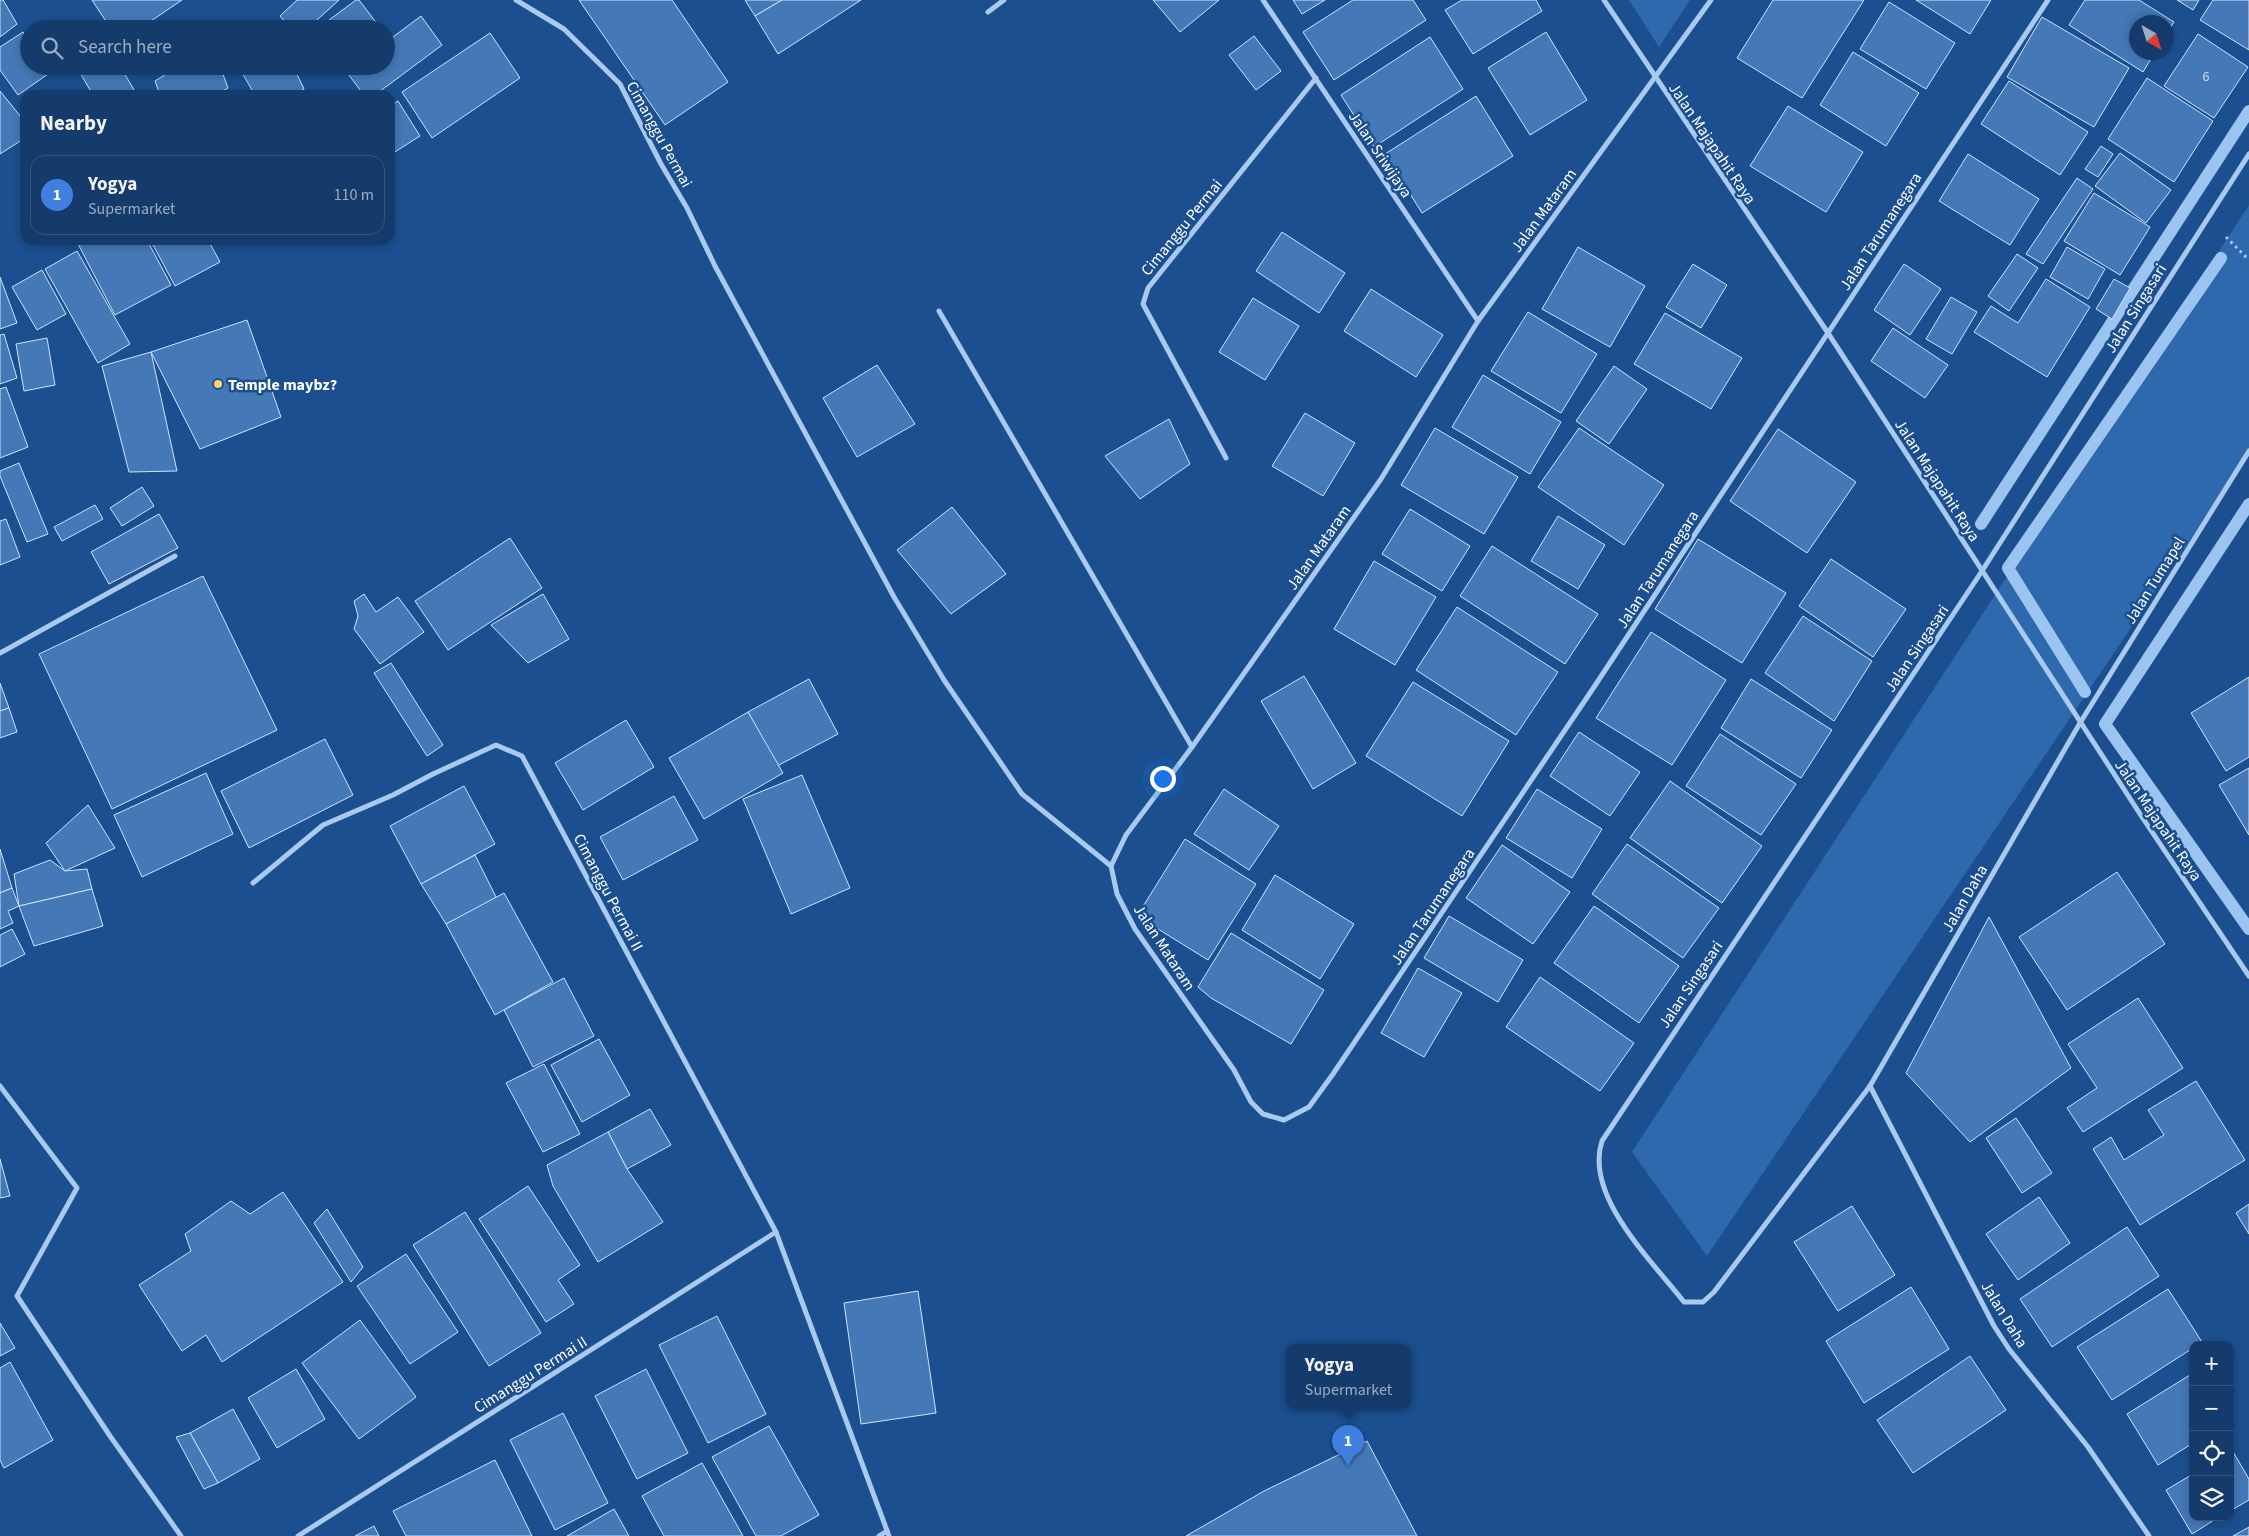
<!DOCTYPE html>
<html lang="en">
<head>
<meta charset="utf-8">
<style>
	body { margin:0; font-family:"Source Sans 3",sans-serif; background:#1d4271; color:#f1f3f6 }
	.controls { position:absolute; right:15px; bottom:15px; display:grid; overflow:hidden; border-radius:10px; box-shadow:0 2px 8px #0003 }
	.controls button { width:45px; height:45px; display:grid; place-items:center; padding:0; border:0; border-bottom:1px solid #33557e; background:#143b6b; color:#f1f3f6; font:25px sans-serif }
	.compass { position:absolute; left:2129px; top:15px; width:45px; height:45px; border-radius:50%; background:#143b6b; box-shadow:0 2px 8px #0003; rotate:141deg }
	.you { position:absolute; left:1162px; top:778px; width:18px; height:18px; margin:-12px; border:4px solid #fff; border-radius:50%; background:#1a73e8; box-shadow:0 0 0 8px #1a73e833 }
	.badge { display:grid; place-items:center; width:32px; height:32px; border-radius:50%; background:#ffd166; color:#fff; font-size:16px; font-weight:700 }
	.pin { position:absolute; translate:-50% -41px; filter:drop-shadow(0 1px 2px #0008) }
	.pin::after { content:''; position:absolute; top:26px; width:18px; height:15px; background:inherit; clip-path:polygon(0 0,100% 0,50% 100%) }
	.popup { position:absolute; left:1286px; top:1344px; width:125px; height:65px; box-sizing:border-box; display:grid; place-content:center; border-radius:10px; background:#143b6b; filter:drop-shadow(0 1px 4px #0005); font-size:16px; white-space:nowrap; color:#9dadc1 }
	.popup b { font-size:19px; color:#f1f3f6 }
	.popup::after { content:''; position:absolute; left:50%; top:100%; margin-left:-10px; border:10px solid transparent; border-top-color:#143b6b }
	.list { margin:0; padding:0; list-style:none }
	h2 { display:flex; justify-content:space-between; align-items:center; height:65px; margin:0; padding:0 20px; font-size:21px }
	h2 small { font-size:16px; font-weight:400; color:#9dadc1 }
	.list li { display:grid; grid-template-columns:32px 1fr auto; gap:15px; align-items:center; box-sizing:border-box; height:80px; margin:0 10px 10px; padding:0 10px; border:1px solid #33557e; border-radius:15px }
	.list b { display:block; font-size:19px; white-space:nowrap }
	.list p { margin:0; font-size:16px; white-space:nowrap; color:#9dadc1 }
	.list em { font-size:16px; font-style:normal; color:#9dadc1 }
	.icon { flex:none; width:28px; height:28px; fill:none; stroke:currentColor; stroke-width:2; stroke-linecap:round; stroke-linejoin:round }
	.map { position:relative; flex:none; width:2249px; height:1536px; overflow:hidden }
	.search { position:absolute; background:#143b6b; box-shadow:0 2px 8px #0003; left:20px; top:20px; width:375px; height:55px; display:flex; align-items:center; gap:12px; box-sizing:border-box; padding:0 18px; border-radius:28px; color:#9dadc1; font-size:19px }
	.panel { position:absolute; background:#143b6b; box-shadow:0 2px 8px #0003; left:20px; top:90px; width:375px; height:155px; border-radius:15px }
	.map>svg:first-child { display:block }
	.green { fill:#2e69ad }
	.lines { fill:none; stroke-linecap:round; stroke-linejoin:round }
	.stream { stroke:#9cc4f0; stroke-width:12 }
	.building { fill:#4478b7; stroke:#cfe3fa }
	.path { stroke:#a9c9ee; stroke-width:3; stroke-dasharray:2.5 4; stroke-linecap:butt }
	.minor { stroke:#a9c9ee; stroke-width:5 }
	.poi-dot { fill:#ffd166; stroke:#1b4f8f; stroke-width:2 }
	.labels { text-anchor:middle; stroke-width:5; stroke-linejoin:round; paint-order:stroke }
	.number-label { font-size:14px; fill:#d0dded }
	.street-label { font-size:16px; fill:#fff; stroke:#1b4f8f }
	.poi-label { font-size:16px; font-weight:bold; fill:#fff; stroke:#1b4f8f; text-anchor:start }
</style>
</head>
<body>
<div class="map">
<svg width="2249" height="1536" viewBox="0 0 2249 1536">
	<rect width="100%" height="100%" fill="#1b4f8f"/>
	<g class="green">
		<path d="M1629 0H1690L1659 47Z"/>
		<path d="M2249 205V453L1707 1256 1632 1152Z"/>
	</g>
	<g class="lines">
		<g class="stream">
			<path d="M2249 504 2105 724 2249 929"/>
			<path d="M1981 524 2249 111"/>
			<path d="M2085 692 2008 568 2221 258"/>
		</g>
	</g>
	<g class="building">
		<path d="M0 0H3L17 24 0 37Z"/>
		<path d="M92 0H182L139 29H111Z"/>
		<path d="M297 0H339L307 29H291L280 16Z"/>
		<path d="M356 0H359L381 29H317Z"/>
		<path d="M579 0H672L728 82 665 125Z"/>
		<path d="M745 0H782L755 16Z"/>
		<path d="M782 0H861L778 54 755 16Z"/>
		<path d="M1153 0H1219L1180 32Z"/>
		<path d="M1293 0H1325L1302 14Z"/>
		<path d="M1353 0H1413L1426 20 1334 80 1303 32Z"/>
		<path d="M1462 0H1536L1542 11 1473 54 1445 10Z"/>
		<path d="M1773 0H1864L1802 98 1737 58Z"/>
		<path d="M1916 0H1991L1970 34Z"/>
		<path d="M2085 0H2139L2174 22 2166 34V22H2136V52H2155L2143 72 2069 25Z"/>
		<path d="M2177 0H2199L2193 10Z"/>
		<path d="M2213 0H2249V50L2200 20Z"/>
		<path d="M1889 2 1955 43 1926 89 1860 49Z"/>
		<path d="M421 16 442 45 375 95H364L342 66H386V36L389 40Z"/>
		<path d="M2042 17 2129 68 2094 127 2007 77Z"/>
		<path d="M23 32 29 40V66H47L51 72 18 95 0 70V47Z"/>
		<path d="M1546 32 1587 100 1530 135 1488 68Z"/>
		<path d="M490 33 520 78 432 138 402 92Z"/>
		<path d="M2198 34 2248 67 2214 118 2164 86Z"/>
		<path d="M1254 36 1281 71 1256 90 1229 55Z"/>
		<path d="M1430 37 1463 89 1374 147 1341 95Z"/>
		<path d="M1853 52 1919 93 1886 146 1820 105Z"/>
		<path d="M76 66H120L137 95H93Z"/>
		<path d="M179 66H220L228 88 216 95H160L155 81Z"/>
		<path d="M238 66H293L304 89 293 95H255Z"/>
		<path d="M2147 78 2213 121 2174 182 2108 139Z"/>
		<path d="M2009 81 2088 132 2060 175 1981 124Z"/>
		<path d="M0 91 25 122V138L0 154Z"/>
		<path d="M1476 96 1513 156 1422 213 1385 154Z"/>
		<path d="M398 101 420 136 390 155V106Z"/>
		<path d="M1788 106 1863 152 1826 212 1750 166Z"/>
		<path d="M2101 146 2113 154 2098 177 2085 169Z"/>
		<path d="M2120 153 2171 190 2146 223 2095 186Z"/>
		<path d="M1968 154 2039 199 2010 245 1939 201Z"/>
		<path d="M2077 178 2093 189 2043 264 2026 254Z"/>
		<path d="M2094 193 2150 227 2120 275 2064 241Z"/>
		<path d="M1282 232 1345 273 1319 313 1256 271Z"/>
		<path d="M76 240H147L171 285 115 315Z"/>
		<path d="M158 240H208L220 262 175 286 152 243Z"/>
		<path d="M1578 247 1645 286 1610 347 1542 309Z"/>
		<path d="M2067 247 2105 269 2088 299 2050 277Z"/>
		<path d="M77 251 130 344 98 363 45 269Z"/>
		<path d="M2017 254 2038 268 2009 311 1988 296Z"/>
		<path d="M1693 264 1727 285 1701 328 1666 307Z"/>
		<path d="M1904 264 1941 289 1910 335 1874 310Z"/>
		<path d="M42 270 66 314 37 330 12 287Z"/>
		<path d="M0 277 17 323 0 329Z"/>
		<path d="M2046 279 2090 307 2047 377 1974 332 1991 306 2018 323Z"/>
		<path d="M2114 279 2130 288 2112 319 2096 309Z"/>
		<path d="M1371 289 1443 335 1416 377 1344 331Z"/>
		<path d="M1951 297 1977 312 1952 354 1926 339Z"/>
		<path d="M1253 298 1299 326 1265 380 1219 352Z"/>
		<path d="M1528 312 1597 354 1561 413 1491 371Z"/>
		<path d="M1665 313 1742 358 1711 409 1634 364Z"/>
		<path d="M247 320 281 417 200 449 151 352Z"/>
		<path d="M1893 328 1948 365 1925 398 1871 361Z"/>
		<path d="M4 334 17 378 0 384V335Z"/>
		<path d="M47 338 55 385 24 391 16 344Z"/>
		<path d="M151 352 177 471 129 472 102 366Z"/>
		<path d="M877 365 915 424 857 457 823 398Z"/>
		<path d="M1614 366 1647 389 1609 444 1576 421Z"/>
		<path d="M1483 375 1561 422 1530 474 1452 427Z"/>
		<path d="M6 387 28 447 0 458V389Z"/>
		<path d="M1305 413 1355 443 1323 496 1272 466Z"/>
		<path d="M1169 419 1190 464 1140 499 1105 456Z"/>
		<path d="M1435 428 1518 477 1484 534 1401 485Z"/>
		<path d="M1579 428 1664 485 1624 545 1538 487Z"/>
		<path d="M1778 429 1856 482 1807 553 1730 501Z"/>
		<path d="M19 463 48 534 27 542 0 476V471Z"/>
		<path d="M142 487 154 506 122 526 110 508Z"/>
		<path d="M95 505 103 519 62 541 54 527Z"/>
		<path d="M952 507 1006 574 951 614 897 550Z"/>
		<path d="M1410 509 1470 546 1442 591 1382 554Z"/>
		<path d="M159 514 178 548 109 584 91 552Z"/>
		<path d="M1558 516 1605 545 1578 589 1531 561Z"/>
		<path d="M6 519 20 557 0 565V521Z"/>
		<path d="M510 538 542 588 448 650 415 601Z"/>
		<path d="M1698 539 1786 593 1742 663 1655 609Z"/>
		<path d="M1492 546 1598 614 1565 664 1460 596Z"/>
		<path d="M1831 559 1906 609 1873 657 1799 606Z"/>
		<path d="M1374 561 1436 597 1395 665 1334 629Z"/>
		<path d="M203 576 277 730 112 809 39 654Z"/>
		<path d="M364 594 376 612 398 597 424 632 380 664 354 629 358 616 354 601Z"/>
		<path d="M543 594 569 639 528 663 491 625Z"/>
		<path d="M1457 607 1558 672 1516 735 1416 670Z"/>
		<path d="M1803 616 1872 661 1834 721 1765 673Z"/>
		<path d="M1651 632 1726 680 1672 765 1596 718Z"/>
		<path d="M391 663 443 745 427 756 374 673Z"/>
		<path d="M1304 676 1356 763 1313 789 1261 701Z"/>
		<path d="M2249 677V757L2226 771 2191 713Z"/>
		<path d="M809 679 838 734 777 766 748 712Z"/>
		<path d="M1751 679 1832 730 1801 778 1721 728Z"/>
		<path d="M1413 682 1509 741 1462 816 1366 756Z"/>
		<path d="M0 683 9 708 0 711Z"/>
		<path d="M9 708 17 732 0 738V711Z"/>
		<path d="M748 712 783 773 704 819 669 758Z"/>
		<path d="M626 720 654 767 583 810 555 763Z"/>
		<path d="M1579 732 1640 772 1610 816 1550 776Z"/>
		<path d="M1720 734 1796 784 1761 835 1686 786Z"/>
		<path d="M325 739 353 795 249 848 221 791Z"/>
		<path d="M2249 768V835L2219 785Z"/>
		<path d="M206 773 233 834 142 877 114 815Z"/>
		<path d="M802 775 850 888 791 914 743 799Z"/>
		<path d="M1670 781 1762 846 1722 903 1630 838Z"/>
		<path d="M464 786 495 844 421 884 390 826Z"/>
		<path d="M1224 789 1279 826 1249 870 1194 834Z"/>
		<path d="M1537 789 1602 829 1572 878 1506 838Z"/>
		<path d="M674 796 698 840 623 880 600 837Z"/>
		<path d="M88 805 115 848 65 871 46 843Z"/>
		<path d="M1185 839 1256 884 1208 960 1137 916Z"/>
		<path d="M1627 844 1719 908 1683 958 1592 894Z"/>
		<path d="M1502 845 1570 892 1533 944 1466 898Z"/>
		<path d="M0 849 12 888 0 893Z"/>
		<path d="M475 855 497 899 446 924 421 884Z"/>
		<path d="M50 860 65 871 87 869 92 889 19 906 14 874Z"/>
		<path d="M2117 872 2165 944 2067 1010 2019 937Z"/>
		<path d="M1275 875 1354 924 1320 979 1242 930Z"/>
		<path d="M12 888 19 906 8 911 13 923 0 929V893Z"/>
		<path d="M92 889 103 926 34 946 19 906Z"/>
		<path d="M504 893 553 982 495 1015 446 924Z"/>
		<path d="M1594 906 1679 966 1639 1023 1554 963Z"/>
		<path d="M1449 916 1523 960 1498 1002 1424 958Z"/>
		<path d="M1989 917 2071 1068 1970 1142 1906 1073Z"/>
		<path d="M12 929 25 954 0 967V935Z"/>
		<path d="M1231 933 1324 990 1291 1044 1211 998 1198 987Z"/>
		<path d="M1418 968 1462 993 1424 1057 1381 1033Z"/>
		<path d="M1540 977 1634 1043 1600 1091 1506 1027Z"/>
		<path d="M564 978 594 1036 533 1067 504 1010Z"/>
		<path d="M2138 998 2183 1068 2083 1132 2067 1108 2097 1088 2068 1044Z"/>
		<path d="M599 1039 630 1095 582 1122 551 1065Z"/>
		<path d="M544 1064 580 1134 543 1152 506 1083Z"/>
		<path d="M2196 1081 2245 1160 2140 1225 2093 1149 2111 1137 2124 1160 2164 1135 2148 1110Z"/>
		<path d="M650 1109 671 1145 627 1169 608 1132Z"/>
		<path d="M2016 1118 2052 1173 2022 1193 1986 1138Z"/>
		<path d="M608 1132 627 1169 663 1222 598 1262 553 1186 547 1165Z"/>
		<path d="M0 1159 10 1196 0 1198Z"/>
		<path d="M528 1186 580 1265 558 1280 574 1304 546 1322 479 1219Z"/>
		<path d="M283 1192 343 1282 222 1362 206 1335 182 1351 139 1285 191 1251 185 1234 231 1201 250 1214Z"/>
		<path d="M2039 1197 2070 1243 2018 1280 1986 1234Z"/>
		<path d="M2249 1204V1234L2236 1213Z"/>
		<path d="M1852 1206 1895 1275 1838 1311 1794 1242Z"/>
		<path d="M327 1209 363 1267 351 1282 314 1223Z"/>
		<path d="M465 1212 541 1333 489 1366 413 1245Z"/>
		<path d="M2127 1227 2159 1276 2052 1347 2020 1299Z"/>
		<path d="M406 1254 458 1332 410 1364 357 1286Z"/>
		<path d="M1911 1287 1949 1349 1864 1403 1826 1341Z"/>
		<path d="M2168 1289 2202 1342 2193 1345V1348L2112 1400 2077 1347Z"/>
		<path d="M918 1291 936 1413 861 1424 844 1303Z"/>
		<path d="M717 1316 766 1414 708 1443 659 1345Z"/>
		<path d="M360 1320 416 1397 359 1439 302 1363Z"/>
		<path d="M0 1323 15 1348 0 1356Z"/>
		<path d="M1970 1356 2006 1410 1913 1473 1877 1420Z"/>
		<path d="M10 1362 53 1440 4 1468 0 1460V1368Z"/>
		<path d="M296 1369 325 1419 277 1448 248 1398Z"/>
		<path d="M646 1369 688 1453 637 1479 595 1396Z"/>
		<path d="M2193 1373V1443L2158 1465 2127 1414Z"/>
		<path d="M233 1409 260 1459 218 1483 190 1433Z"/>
		<path d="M563 1413 608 1503 555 1530 510 1440Z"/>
		<path d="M769 1426 819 1515 781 1536H756L712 1457Z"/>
		<path d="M190 1433 218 1483 204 1489 176 1437Z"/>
		<path d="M1367 1441 1417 1536H1186L1264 1491Z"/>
		<path d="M2232 1450 2249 1479V1500L2230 1511Z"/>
		<path d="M495 1460 532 1536H406L393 1511Z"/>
		<path d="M702 1463 743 1536H664L642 1496Z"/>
		<path d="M2193 1474V1517H2219L2192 1534 2166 1490Z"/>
		<path d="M614 1509 629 1536H567Z"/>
		<path d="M374 1526 379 1536H355Z"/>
		<path d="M2249 1527V1536H2233Z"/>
	</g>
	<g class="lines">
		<path class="path" d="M2226 237 2249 260"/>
		<g class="minor">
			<path d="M516 0 564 29 620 84 661 164 687 208 715 266 894 597 944 680 1022 794 1111 866"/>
			<path d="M1263 0 1478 321"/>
			<path d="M1604 0 1828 333 2142 817 2249 976"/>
			<path d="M1711 0 1478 321 1381 479 1192 747 1126 835 1111 866 1117 894 1135 929 1234 1070 1251 1102 1263 1114 1284 1120 1309 1107 1333 1074 1592 690 2048 0"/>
			<path d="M988 12 1004 0"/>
			<path d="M2249 154 1982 571 1602 1141C1584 1196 1652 1261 1684 1302H1703L1714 1292 1870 1086 2080 723 2249 451"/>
			<path d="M939 311 1192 747"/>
			<path d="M1226 458 1143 304 1148 288 1316 78"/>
			<path d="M0 653 175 556"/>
			<path d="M253 883 323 825 393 795 433 774 496 745 522 756 776 1232 889 1536"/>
			<path d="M0 1086 77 1188 17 1296 110 1436 181 1536"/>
			<path d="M1870 1086 1994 1326 2009 1349 2088 1447 2149 1536"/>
			<path d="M298 1536 776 1232"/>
			<path d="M879 1536 887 1531"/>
		</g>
	</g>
	<circle class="poi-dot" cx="218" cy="384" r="5"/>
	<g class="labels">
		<g class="number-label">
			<text x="2206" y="81">6</text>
		</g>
		<g class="street-label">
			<text transform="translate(660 134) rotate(61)" y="6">Cimanggu Permai</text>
			<text transform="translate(1713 143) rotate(56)" y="6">Jalan Majapahit Raya</text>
			<text transform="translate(1381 154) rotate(56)" y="6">Jalan Sriwijaya</text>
			<text transform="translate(1543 210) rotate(-54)" y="6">Jalan Mataram</text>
			<text transform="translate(1181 227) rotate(-51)" y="6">Cimanggu Permai</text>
			<text transform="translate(1880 231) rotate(-57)" y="6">Jalan Tarumanegara</text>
			<text transform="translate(2135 308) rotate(-58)" y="6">Jalan Singasari</text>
			<text transform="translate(1938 480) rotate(57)" y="6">Jalan Majapahit Raya</text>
			<text transform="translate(1318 547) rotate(-55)" y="6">Jalan Mataram</text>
			<text transform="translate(1657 569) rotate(-57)" y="6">Jalan Tarumanegara</text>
			<text transform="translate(2154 580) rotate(-58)" y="6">Jalan Tumapel</text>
			<text transform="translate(1916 648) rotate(-56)" y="6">Jalan Singasari</text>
			<text transform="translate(2159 820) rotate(56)" y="6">Jalan Majapahit Raya</text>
			<text transform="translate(609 892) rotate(62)" y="6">Cimanggu Permai II</text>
			<text transform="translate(1964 898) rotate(-60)" y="6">Jalan Daha</text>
			<text transform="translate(1432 906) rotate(-56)" y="6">Jalan Tarumanegara</text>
			<text transform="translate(1165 947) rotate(57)" y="6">Jalan Mataram</text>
			<text transform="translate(1690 984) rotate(-56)" y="6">Jalan Singasari</text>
			<text transform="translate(2005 1314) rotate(59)" y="6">Jalan Daha</text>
			<text transform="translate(530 1374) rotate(-32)" y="6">Cimanggu Permai II</text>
		</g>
		<g class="poi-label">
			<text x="228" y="390">Temple maybz?</text>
		</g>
	</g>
</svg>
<div class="controls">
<button>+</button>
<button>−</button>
<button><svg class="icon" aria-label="locate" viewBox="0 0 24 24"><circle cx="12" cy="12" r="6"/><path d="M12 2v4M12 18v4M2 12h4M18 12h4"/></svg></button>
<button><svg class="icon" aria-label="layers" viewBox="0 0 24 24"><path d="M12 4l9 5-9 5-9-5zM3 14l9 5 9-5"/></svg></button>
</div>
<svg class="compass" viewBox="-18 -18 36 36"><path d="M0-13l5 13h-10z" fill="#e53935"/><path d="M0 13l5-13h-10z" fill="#9dadc1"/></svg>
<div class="you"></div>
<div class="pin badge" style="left:1348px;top:1466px;background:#3f7fe0">1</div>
<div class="popup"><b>Yogya</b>Supermarket</div>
<div class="search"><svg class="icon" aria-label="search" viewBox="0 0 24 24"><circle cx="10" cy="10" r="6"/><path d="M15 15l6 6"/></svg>Search here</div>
<section class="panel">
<h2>Nearby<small></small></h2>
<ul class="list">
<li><span class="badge" style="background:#3f7fe0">1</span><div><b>Yogya</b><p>Supermarket</p></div><em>110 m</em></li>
</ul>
</section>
</div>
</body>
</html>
